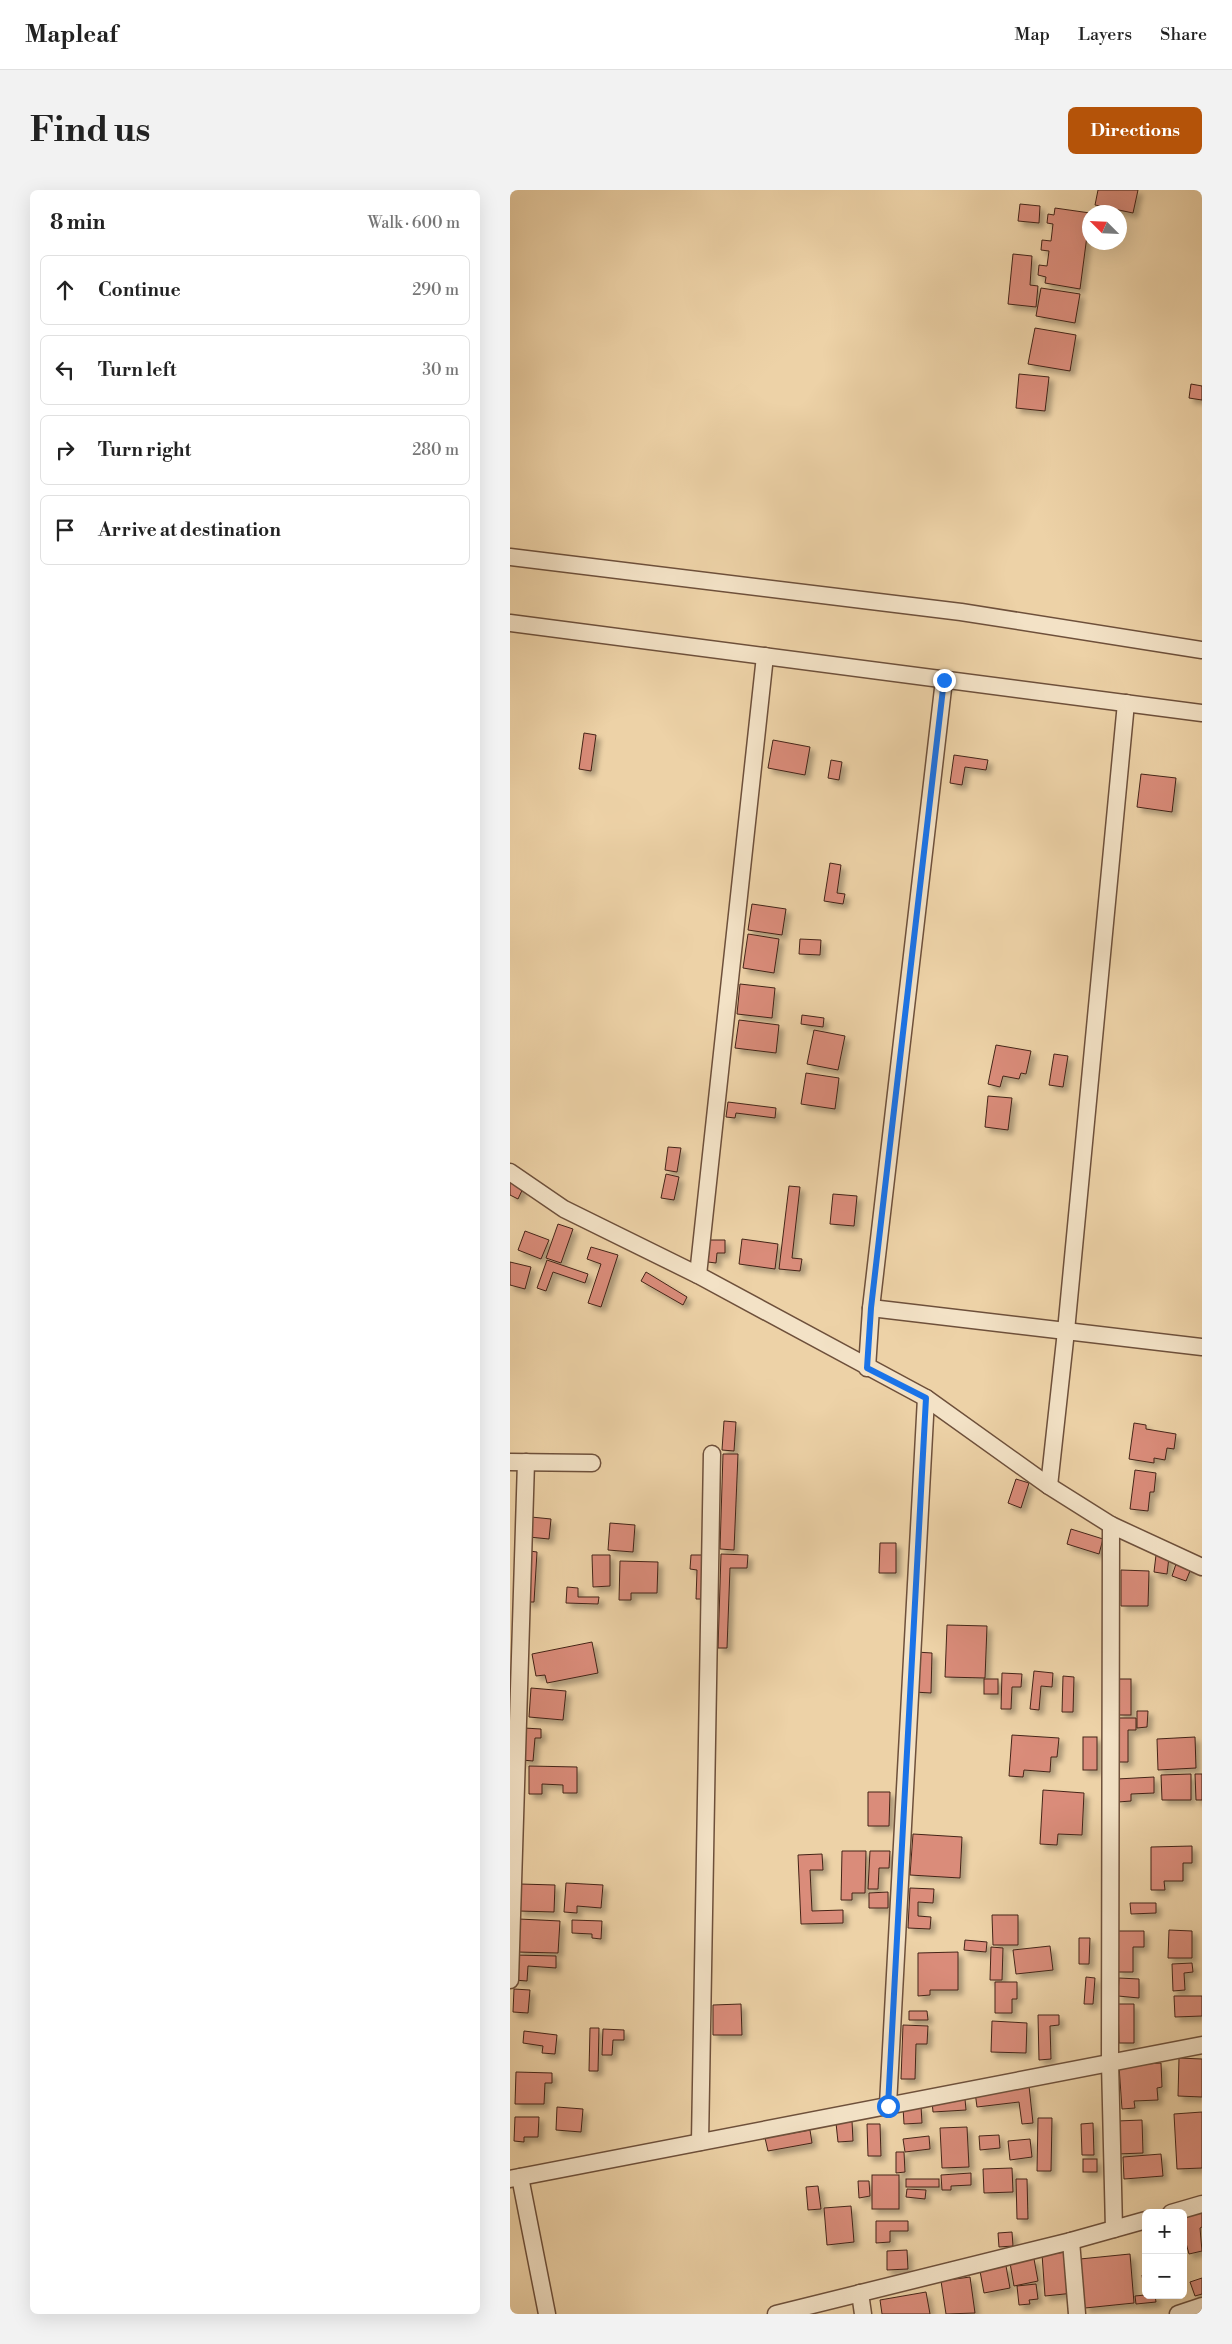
<!DOCTYPE html>
<html lang="en">
<head>
<meta charset="utf-8">
<style>
	body { margin:0; font-family:"Libre Bodoni",serif; background:#f2f2f2; color:#222 }
	.controls { position:absolute; right:15px; bottom:15px; display:grid; overflow:hidden; border-radius:8px; box-shadow:0 5px 20px #0002 }
	.controls button { width:45px; height:45px; display:grid; place-items:center; padding:0; border:0; border-bottom:1px solid #e0e0e0; background:#fff; color:#222; font:25px sans-serif }
	.compass { position:absolute; left:572px; top:15px; width:45px; height:45px; border-radius:50%; background:#fff; box-shadow:0 5px 20px #0002; rotate:294deg }
	.stop { position:absolute; width:15px; height:15px; margin:-11px; border:4px solid #1a73e8; border-radius:50%; background:#fff }
	.stop.end { background:#1a73e8; border-color:#fff; box-shadow:0 1px 5px #0008 }
	.list { margin:0; padding:0; list-style:none }
	h2 { display:flex; justify-content:space-between; align-items:center; height:65px; margin:0; padding:0 20px; font-size:21px }
	h2 small { font-size:16px; font-weight:400; color:#767676 }
	.list li { display:grid; grid-template-columns:32px 1fr auto; gap:15px; align-items:center; box-sizing:border-box; height:70px; margin:0 10px 10px; padding:0 10px; border:1px solid #e0e0e0; border-radius:8px }
	.list b { display:block; font-size:19px; white-space:nowrap }
	.list em { font-size:16px; font-style:normal; color:#767676 }
	.icon { flex:none; width:28px; height:28px; fill:none; stroke:currentColor; stroke-width:2; stroke-linecap:round; stroke-linejoin:round }
	.map { position:relative; flex:none; width:692px; height:2124px; overflow:hidden; border-radius:8px }
	header { display:flex; align-items:center; gap:30px; box-sizing:border-box; height:70px; padding:0 25px; background:#fff; border-bottom:1px solid #e0e0e0 }
	header strong { font-size:24px }
	nav { display:flex; gap:28px; margin-inline-start:auto; font-size:18px }
	.intro { display:flex; align-items:center; justify-content:space-between; box-sizing:border-box; height:120px; padding:0 30px }
	h1 { margin:0; font-size:35px }
	.button { padding:12px 22px; border-radius:8px; background:#b45309; color:#fff; font-size:18px; font-weight:700 }
	main { display:flex; gap:30px; padding:0 30px }
	aside { flex:1; background:#fff; border-radius:8px; box-shadow:0 5px 20px #0002 }
	.map>svg:first-child { display:block }
	.building { fill:#da8c7a; stroke:#442417; filter:url(#shadow) }
	.lines { fill:none; stroke-linecap:round; stroke-linejoin:round }
	.minor-casing { stroke:#6e503b; stroke-width:19 }
	.minor { stroke:#f3e2c6; stroke-width:16 }
	.route { stroke:#1a73e8; stroke-width:6 }
</style>
</head>
<body>
<header>
<strong>Mapleaf</strong>
<nav><a>Map</a><a>Layers</a><a>Share</a></nav>
</header>
<div class="intro"><h1>Find us</h1><a class="button">Directions</a></div>
<main>
<aside>
<h2>8 min<small>Walk · 600 m</small></h2>
<ul class="list">
<li><svg class="icon" aria-label="ahead" viewBox="0 0 24 24"><path d="M12 20V5M6 11l6-6 6 6"/></svg><div><b>Continue</b></div><em>290 m</em></li>
<li><svg class="icon" aria-label="left" viewBox="0 0 24 24"><path d="M17 20v-9H6M10 6l-5 5 5 5"/></svg><div><b>Turn left</b></div><em>30 m</em></li>
<li><svg class="icon" aria-label="right" viewBox="0 0 24 24"><path d="M7 20v-9h11M14 6l5 5-5 5"/></svg><div><b>Turn right</b></div><em>280 m</em></li>
<li><svg class="icon" aria-label="arrive" viewBox="0 0 24 24"><path d="M6 21V4h12l-3 4 3 4H6"/></svg><div><b>Arrive at destination</b></div></li>
</ul>
</aside>
<div class="map">
<svg width="692" height="2124" viewBox="0 0 692 2124">
	<defs>
		<filter id="shadow"><feDropShadow dx="4.5" dy="4.5" stdDeviation="2.5" flood-color="#0004"/></filter>
	</defs>
	<rect width="100%" height="100%" fill="#edd2a7"/>
	<filter id="stains"><feTurbulence type="fractalNoise" baseFrequency=".004" numOctaves="4"/><feColorMatrix values="0 0 0 0 .2 0 0 0 0 .09 0 0 0 0 .02 0 0 0 .5 -.17"/></filter>
	<radialGradient id="worn" r=".72"><stop offset=".6" stop-color="#630" stop-opacity="0"/><stop offset="1" stop-color="#630" stop-opacity=".3"/></radialGradient>
	<g class="building">
		<path d="M588 0H628L623 23 585 15Z"/>
		<path d="M510 14 530 16 529 33 508 31Z"/>
		<path d="M545 18 580 23 570 99 535 93 536 87 528 85 529 75 537 76 539 61 531 60 532 50 541 51 543 34 537 33 538 24 544 25Z"/>
		<path d="M503 64 522 66 520 95 528 96 526 117 498 114Z"/>
		<path d="M531 98 570 104 565 133 526 126Z"/>
		<path d="M525 138 566 145 560 181 518 174Z"/>
		<path d="M509 184 539 187 535 221 506 218Z"/>
		<path d="M681 194 692 196V210L679 208Z"/>
		<path d="M74 543 86 545 81 581 69 579Z"/>
		<path d="M263 550 300 557 295 585 258 578Z"/>
		<path d="M444 565 478 570 476 580 455 577 452 595 440 593Z"/>
		<path d="M321 570 332 572 329 590 318 588Z"/>
		<path d="M631 584 666 588 662 622 627 617Z"/>
		<path d="M320 673 331 675 327 703 335 704 333 714 314 711Z"/>
		<path d="M242 714 276 719 272 745 238 740Z"/>
		<path d="M238 744 269 749 264 783 233 778Z"/>
		<path d="M290 749 311 750 310 765 289 764Z"/>
		<path d="M230 794 265 798 262 828 227 824Z"/>
		<path d="M292 825 314 828 313 837 291 834Z"/>
		<path d="M229 830 269 835 266 863 225 858Z"/>
		<path d="M304 840 335 846 328 880 297 874Z"/>
		<path d="M486 855 521 861 516 884 511 883 509 889 493 886 490 897 478 894Z"/>
		<path d="M544 864 558 866 553 897 539 895Z"/>
		<path d="M296 883 329 888 325 919 291 914Z"/>
		<path d="M478 906 502 908 498 940 475 937Z"/>
		<path d="M218 912 266 918 265 928 226 923 225 928 216 927Z"/>
		<path d="M158 957 171 958 167 982 155 980Z"/>
		<path d="M156 984 169 987 164 1010 151 1008Z"/>
		<path d="M0 988 15 994 8 1009 0 1005Z"/>
		<path d="M279 996 290 997 282 1068 292 1069 290 1081 269 1079Z"/>
		<path d="M323 1004 347 1006 344 1036 320 1034Z"/>
		<path d="M48 1034 63 1039 51 1073 36 1068Z"/>
		<path d="M15 1041 39 1050 31 1069 8 1060Z"/>
		<path d="M232 1049 268 1054 265 1079 229 1074Z"/>
		<path d="M200 1050H215V1063H207L206 1073 198 1072Z"/>
		<path d="M81 1057 108 1065 91 1117 78 1113 91 1074 77 1069Z"/>
		<path d="M37 1070 78 1084 75 1093 43 1082 36 1101 27 1098Z"/>
		<path d="M0 1072 21 1077 15 1099 0 1095Z"/>
		<path d="M136 1082 177 1107 173 1115 131 1091Z"/>
		<path d="M214 1231 226 1232 224 1261 212 1260Z"/>
		<path d="M624 1233 636 1235V1239L666 1244 664 1259 657 1258 655 1270 644 1268V1273L619 1269Z"/>
		<path d="M213 1264H228L224 1360 210 1359Z"/>
		<path d="M625 1280 646 1283 644 1302H640L638 1321 620 1319Z"/>
		<path d="M506 1289 519 1293 511 1318 498 1313Z"/>
		<path d="M21 1327 41 1329 39 1349 19 1347Z"/>
		<path d="M100 1333 125 1335 123 1362 98 1360Z"/>
		<path d="M561 1339 593 1349 589 1364 557 1354Z"/>
		<path d="M370 1353H386V1383H369Z"/>
		<path d="M20 1361 27 1362 24 1412H17Z"/>
		<path d="M211 1364 238 1365 237 1378H220L217 1458H208Z"/>
		<path d="M82 1365H100V1396L83 1397Z"/>
		<path d="M181 1365H194L192 1409H186L187 1380 180 1379Z"/>
		<path d="M646 1365 659 1367 657 1384 644 1382Z"/>
		<path d="M110 1371 148 1372 147 1403H121V1410H109Z"/>
		<path d="M667 1371 682 1376 676 1391 662 1386Z"/>
		<path d="M611 1380 639 1381 638 1416H611Z"/>
		<path d="M57 1397 68 1398V1407H89L88 1414 56 1413Z"/>
		<path d="M437 1435 477 1436 475 1488 435 1487Z"/>
		<path d="M82 1452 88 1483 37 1493 35 1485 26 1486 22 1464Z"/>
		<path d="M406 1462 422 1463 421 1503 404 1502Z"/>
		<path d="M524 1481 543 1483 542 1497 531 1496 529 1520 520 1519Z"/>
		<path d="M492 1483 512 1484 511 1497H502L501 1519H491Z"/>
		<path d="M553 1486 564 1487 563 1522H552Z"/>
		<rect x="474" y="1489" width="14" height="15"/>
		<rect x="608" y="1489" width="13" height="36"/>
		<path d="M21 1498 56 1501 53 1530 19 1527Z"/>
		<path d="M627 1521H638L637 1537 627 1538Z"/>
		<path d="M608 1528H626V1540H618V1572H607Z"/>
		<path d="M14 1538 31 1539V1548H25L23 1571 12 1570Z"/>
		<path d="M502 1545 549 1548 547 1567H541L540 1582 514 1580 513 1587 499 1586Z"/>
		<rect x="573" y="1547" width="14" height="33"/>
		<path d="M685 1547 686 1578 648 1580 647 1549Z"/>
		<path d="M19 1576 67 1577V1603H53V1595L32 1594V1604H19Z"/>
		<path d="M681 1584V1610H652L651 1585Z"/>
		<path d="M685 1584H692V1610H686Z"/>
		<path d="M644 1587V1603L621 1604V1611L608 1612 607 1589Z"/>
		<path d="M533 1600 574 1603 572 1645 548 1644 547 1655 530 1654Z"/>
		<path d="M358 1602H380L379 1636H358Z"/>
		<path d="M403 1644 452 1647 450 1688 400 1685Z"/>
		<path d="M682 1656V1673H673V1691H654L655 1700H641V1657Z"/>
		<path d="M332 1661H356L355 1703H342V1710H331Z"/>
		<path d="M360 1661H380L379 1678H369L368 1699H358Z"/>
		<path d="M312 1664 313 1680H300L302 1721 333 1720V1733L291 1734 288 1665Z"/>
		<path d="M56 1693 93 1695 91 1718 67 1716V1723L54 1722Z"/>
		<path d="M10 1694 45 1695 44 1722 9 1721Z"/>
		<path d="M400 1698 424 1699 423 1713 408 1712V1726L421 1727 420 1739 398 1738Z"/>
		<path d="M378 1702V1718H359V1703Z"/>
		<path d="M620 1713H646V1723L621 1724Z"/>
		<path d="M482 1725H508V1755H483Z"/>
		<path d="M9 1729 50 1731 48 1763 7 1762Z"/>
		<path d="M62 1730 92 1731 91 1749 82 1748V1744L62 1743Z"/>
		<path d="M659 1740 682 1741V1768H658Z"/>
		<path d="M607 1741H634V1757H623V1782H607Z"/>
		<path d="M569 1748H580L579 1774H569Z"/>
		<path d="M455 1750 477 1752 476 1762 454 1760Z"/>
		<path d="M540 1756 543 1780 506 1784 503 1760Z"/>
		<path d="M481 1757 493 1758 492 1790H480Z"/>
		<path d="M448 1762V1800H420V1805L408 1806V1763Z"/>
		<path d="M5 1765 46 1766V1778L18 1776 17 1791 4 1790Z"/>
		<path d="M682 1773 683 1782 674 1783 675 1800 663 1801 662 1774Z"/>
		<path d="M576 1787 585 1788 583 1814H574Z"/>
		<path d="M609 1788 629 1789V1808L608 1806Z"/>
		<path d="M485 1792H507V1809H502V1823H485Z"/>
		<path d="M4 1799 20 1800 18 1823 3 1822Z"/>
		<path d="M664 1806H692V1826L665 1827Z"/>
		<path d="M231 1814 232 1845H203V1815Z"/>
		<path d="M608 1814H624V1853H609Z"/>
		<path d="M399 1821H417L418 1830H399Z"/>
		<path d="M528 1825H549V1835L540 1836 541 1869 529 1870Z"/>
		<path d="M482 1831 517 1833 516 1863 481 1862Z"/>
		<path d="M393 1835 418 1836 417 1854H406L405 1889H391Z"/>
		<path d="M80 1838H89L88 1881H79Z"/>
		<path d="M93 1839 114 1840V1850H103L102 1865H92Z"/>
		<path d="M14 1841 47 1845 45 1864 32 1863 33 1856 13 1853Z"/>
		<path d="M669 1868 692 1869V1907L668 1906Z"/>
		<path d="M651 1873 652 1897 647 1898 648 1910 624 1911 625 1918 612 1919 609 1876Z"/>
		<path d="M6 1882 42 1883V1893H35L34 1914H5Z"/>
		<path d="M519 1896 523 1933 512 1934 509 1912 467 1917 465 1902Z"/>
		<path d="M455 1909 456 1920 423 1922 422 1911Z"/>
		<path d="M411 1916 412 1933 394 1934 393 1917Z"/>
		<path d="M47 1917 73 1919 71 1942 46 1940Z"/>
		<path d="M692 1922V1978L667 1979 664 1924Z"/>
		<path d="M5 1927H29L28 1947H14V1952L4 1951Z"/>
		<path d="M528 1928H542L541 1981H527Z"/>
		<path d="M632 1930 633 1963 607 1964V1931Z"/>
		<path d="M342 1931 343 1951 328 1952 326 1933Z"/>
		<path d="M583 1933 584 1965H572L571 1934Z"/>
		<path d="M357 1934H370L371 1966H358Z"/>
		<path d="M457 1937 459 1977 432 1978 430 1938Z"/>
		<path d="M300 1940 302 1953 258 1961 255 1948Z"/>
		<path d="M489 1945 490 1958 470 1960 469 1946Z"/>
		<path d="M419 1946 420 1959 395 1962 393 1949Z"/>
		<path d="M520 1949 522 1967 500 1970 498 1951Z"/>
		<path d="M386 1962H394L395 1982 386 1983Z"/>
		<path d="M651 1964 653 1986 614 1989 613 1967Z"/>
		<rect x="573" y="1969" width="14" height="13"/>
		<path d="M502 1978 503 2002 474 2003 473 1979Z"/>
		<path d="M461 1983V1995L441 1996V2000H432L431 1985Z"/>
		<rect x="362" y="1985" width="27" height="34"/>
		<rect x="396" y="1989" width="33" height="8"/>
		<path d="M506 1989H517L518 2029H507Z"/>
		<path d="M348 1991H359L360 2006 349 2008Z"/>
		<path d="M308 1996 311 2019 298 2020 296 1997Z"/>
		<path d="M397 1999 416 2000 415 2009 396 2007Z"/>
		<path d="M341 2016 344 2052 317 2055 314 2018Z"/>
		<path d="M692 2019V2037L690 2038 692 2061 679 2064 673 2042V2025Z"/>
		<path d="M366 2031H398V2041H380V2052L366 2053Z"/>
		<path d="M502 2042 503 2056 489 2057 488 2043Z"/>
		<path d="M397 2060 398 2079 377 2080V2061Z"/>
		<path d="M561 2062 564 2103 535 2106 532 2064Z"/>
		<path d="M620 2064 624 2113 575 2118 570 2069Z"/>
		<path d="M524 2069 528 2091 504 2096 500 2073Z"/>
		<path d="M496 2076 500 2098 474 2103 470 2081Z"/>
		<path d="M632 2085H636V2105H645L646 2112 626 2114 625 2106 635 2105Z"/>
		<path d="M460 2087 465 2123 436 2124 431 2091Z"/>
		<path d="M692 2088V2104L685 2106 680 2092Z"/>
		<path d="M526 2094 528 2109 519 2110 520 2114 509 2115 507 2096Z"/>
		<path d="M416 2102 420 2124H372L370 2110Z"/>
	</g>
	<g class="lines">
		<g class="minor-casing">
			<g id="minor">
				<path d="M0 367 451 422 692 460"/>
				<path d="M0 433 692 523"/>
				<path d="M0 982 54 1019 188 1085 416 1208 539 1296 601 1335 692 1377"/>
				<path d="M188 1085 255 466"/>
				<path d="M361 1118 692 1157"/>
				<path d="M357 1178 361 1118 434 490"/>
				<path d="M0 1272 82 1273"/>
				<path d="M539 1296 556 1141 616 513"/>
				<path d="M601 1335 600 1873 604 2039"/>
				<path d="M0 1790 16 1272"/>
				<path d="M378 1915 416 1208"/>
				<path d="M190 1952 202 1264"/>
				<path d="M10 1987 37 2124"/>
				<path d="M0 1989 692 1855"/>
				<path d="M661 2023 692 2014"/>
				<path d="M561 2051 567 2124"/>
				<path d="M350 2103 353 2124"/>
				<path d="M266 2124 561 2051 636 2030"/>
				<path d="M668 2124 692 2116"/>
			</g>
		</g>
		<use href="#minor" class="minor"/>
	</g>
	<g class="lines">
		<path class="route" d="M378 1916 416 1208 357 1178 361 1118 434 490"/>
	</g>
	<rect width="100%" height="100%" filter="url(#stains)"/>
	<rect width="100%" height="100%" fill="url(#worn)"/>
</svg>
<div class="controls">
<button>+</button>
<button>−</button>
</div>
<svg class="compass" viewBox="-18 -18 36 36"><path d="M0-13l5 13h-10z" fill="#e53935"/><path d="M0 13l5-13h-10z" fill="#767676"/></svg>
<div class="stop" style="left:378px;top:1916px"></div>
<div class="stop end" style="left:434px;top:490px"></div>
</div>
</main>
</body>
</html>
